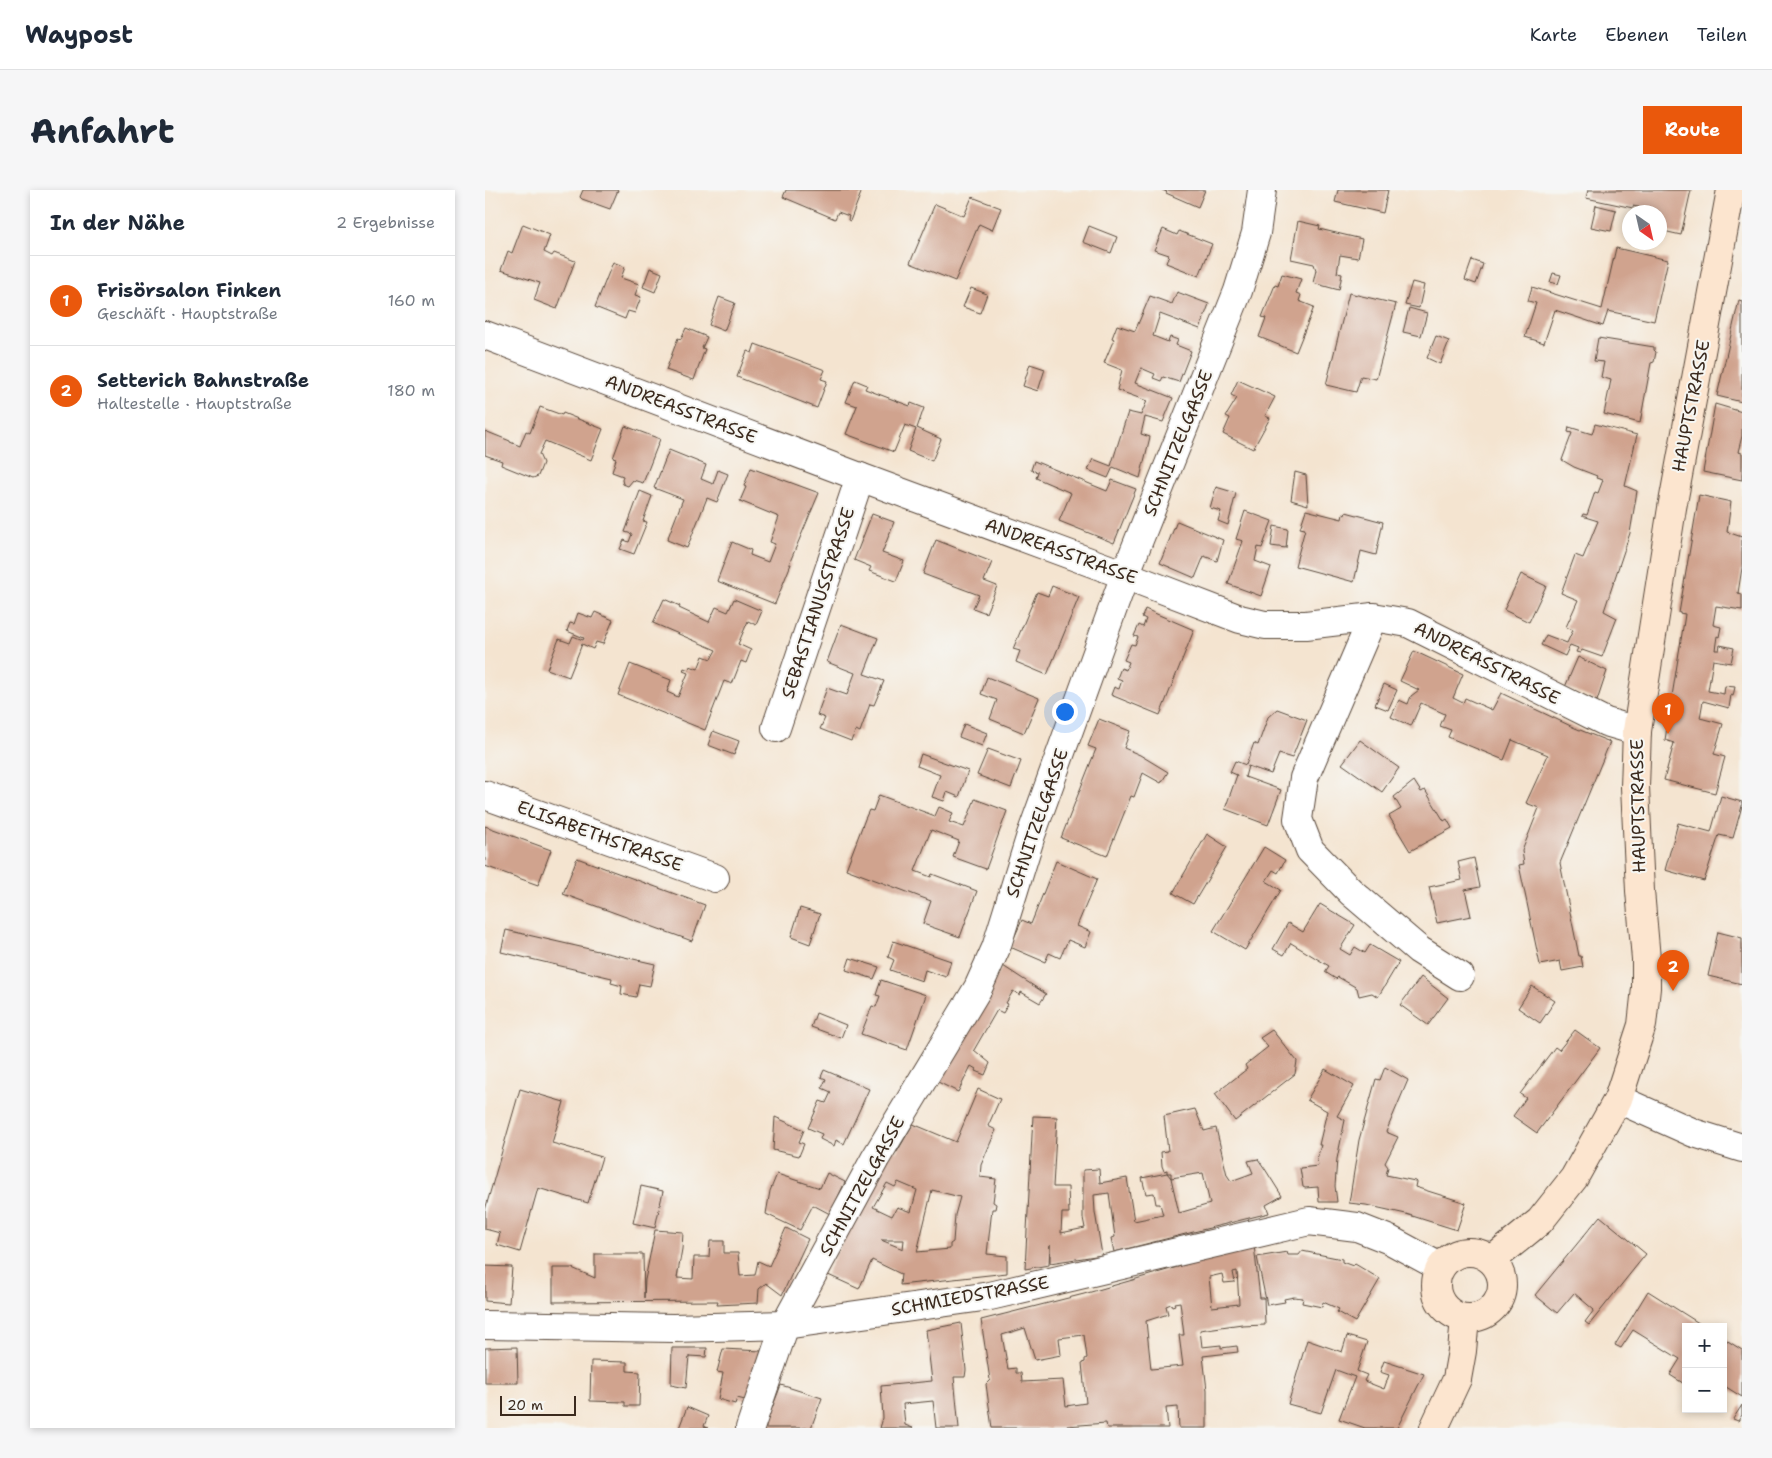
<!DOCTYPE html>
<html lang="de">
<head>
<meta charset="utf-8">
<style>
	body { margin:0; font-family:"Shantell Sans",sans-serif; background:#f6f6f7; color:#1f2937 }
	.controls { position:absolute; right:15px; bottom:15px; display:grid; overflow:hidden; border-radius:0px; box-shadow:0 2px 8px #0003 }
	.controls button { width:45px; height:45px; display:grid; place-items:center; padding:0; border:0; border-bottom:1px solid #e0e1e3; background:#fff; color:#1f2937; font:25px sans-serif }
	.compass { position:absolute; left:1137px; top:15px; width:45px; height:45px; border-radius:50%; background:#fff; box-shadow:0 2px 8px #0003; rotate:146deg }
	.scale { position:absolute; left:15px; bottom:12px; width:76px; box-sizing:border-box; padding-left:5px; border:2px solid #3b2a1e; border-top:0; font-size:14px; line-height:18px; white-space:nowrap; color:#3b2a1e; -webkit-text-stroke:4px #f6f6f2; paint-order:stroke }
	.you { position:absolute; left:579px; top:521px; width:18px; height:18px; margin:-12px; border:4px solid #fff; border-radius:50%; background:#1a73e8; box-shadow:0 0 0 8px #1a73e833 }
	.badge { display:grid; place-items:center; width:32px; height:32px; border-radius:50%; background:#ea580c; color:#fff; font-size:16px; font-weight:700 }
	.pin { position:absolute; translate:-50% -41px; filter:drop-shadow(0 1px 2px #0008) }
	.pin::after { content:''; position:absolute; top:26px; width:18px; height:15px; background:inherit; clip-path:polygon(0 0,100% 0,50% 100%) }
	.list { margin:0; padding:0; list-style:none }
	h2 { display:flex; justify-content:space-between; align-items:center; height:65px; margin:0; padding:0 20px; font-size:21px }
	h2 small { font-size:16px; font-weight:400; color:#747a83 }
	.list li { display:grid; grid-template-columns:32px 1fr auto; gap:15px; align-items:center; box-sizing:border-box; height:90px; padding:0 20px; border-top:1px solid #e0e1e3 }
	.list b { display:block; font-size:19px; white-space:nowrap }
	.list p { margin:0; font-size:16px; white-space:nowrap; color:#747a83 }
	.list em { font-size:16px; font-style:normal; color:#747a83 }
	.map { position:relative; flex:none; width:1257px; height:1238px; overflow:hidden; border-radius:0px }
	header { display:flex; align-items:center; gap:30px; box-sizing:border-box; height:70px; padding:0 25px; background:#fff; border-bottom:1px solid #e0e1e3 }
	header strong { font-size:24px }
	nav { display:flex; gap:28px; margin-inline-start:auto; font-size:18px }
	.intro { display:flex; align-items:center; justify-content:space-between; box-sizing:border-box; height:120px; padding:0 30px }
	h1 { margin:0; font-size:35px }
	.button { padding:12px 22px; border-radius:0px; background:#ea580c; color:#fff; font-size:18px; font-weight:700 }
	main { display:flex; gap:30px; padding:0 30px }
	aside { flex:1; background:#fff; border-radius:0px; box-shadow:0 2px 8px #0003 }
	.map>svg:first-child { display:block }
	.building { fill:#d0a38e; fill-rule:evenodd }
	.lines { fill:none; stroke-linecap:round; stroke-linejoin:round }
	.minor-casing { stroke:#574639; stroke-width:30 }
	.tertiary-casing { stroke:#574639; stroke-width:30 }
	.secondary-casing { stroke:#574639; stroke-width:30 }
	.minor { stroke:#fff; stroke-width:28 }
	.tertiary { stroke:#fff; stroke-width:28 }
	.secondary { stroke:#fce5cf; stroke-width:28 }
	.labels { text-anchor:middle; stroke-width:4; stroke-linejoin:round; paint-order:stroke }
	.street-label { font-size:18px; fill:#3b2a1e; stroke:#f6f6f2 }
</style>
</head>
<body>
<header>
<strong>Waypost</strong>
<nav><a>Karte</a><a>Ebenen</a><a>Teilen</a></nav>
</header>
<div class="intro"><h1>Anfahrt</h1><a class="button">Route</a></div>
<main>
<aside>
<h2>In der Nähe<small>2 Ergebnisse</small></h2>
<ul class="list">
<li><span class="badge">1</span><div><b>Frisörsalon Finken</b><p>Geschäft · Hauptstraße</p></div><em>160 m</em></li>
<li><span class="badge">2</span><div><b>Setterich Bahnstraße</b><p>Haltestelle · Hauptstraße</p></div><em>180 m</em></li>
</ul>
</aside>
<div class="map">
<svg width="1257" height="1238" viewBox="0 0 1257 1238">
	<rect width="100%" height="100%" fill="#f6f6f2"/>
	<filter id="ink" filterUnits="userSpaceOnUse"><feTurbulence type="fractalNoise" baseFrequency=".02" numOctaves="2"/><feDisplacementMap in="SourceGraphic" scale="10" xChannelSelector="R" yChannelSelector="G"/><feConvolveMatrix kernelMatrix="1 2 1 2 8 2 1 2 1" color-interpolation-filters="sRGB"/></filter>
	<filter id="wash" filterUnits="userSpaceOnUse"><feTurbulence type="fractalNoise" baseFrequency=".0096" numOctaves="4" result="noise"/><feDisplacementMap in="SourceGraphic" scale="20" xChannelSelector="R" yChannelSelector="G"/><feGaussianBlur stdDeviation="1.12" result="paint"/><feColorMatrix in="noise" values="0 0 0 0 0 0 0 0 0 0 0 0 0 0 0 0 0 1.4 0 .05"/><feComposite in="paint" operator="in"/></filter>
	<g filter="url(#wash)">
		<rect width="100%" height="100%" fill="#f4e4d0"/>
		<g id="blocks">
			<g class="building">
				<path d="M98 0H133L125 19 97 9 95 7Z"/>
				<path d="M301 0H370L376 3 365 31 363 30 364 26 353 22 350 29 298 7Z"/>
				<path d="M677 0H720L713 17 681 3 682 2Z"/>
				<path d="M853 0H903L898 23 850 12Z"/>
				<path d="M1103 0H1206L1196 45 1174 40V22H1160L1161 19 1148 16V18L1101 8Z"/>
				<path d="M487 7 516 18 507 40 494 34 470 91 425 73 450 14 479 26Z"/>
				<path d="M1111 15 1131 20 1126 41 1106 37Z"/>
				<path d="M813 31 835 36 834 39 877 49 873 68 855 65 852 83 857 84 854 100 828 93 831 80 829 74 806 69Z"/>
				<path d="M38 34 65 45 59 62 67 66 69 63 90 71 72 119 49 110 55 93 16 80 23 61 27 63Z"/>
				<path d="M604 36 632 47 626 63 598 52Z"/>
				<path d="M678 39 692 45 694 41 727 54 714 86 681 73 684 65 669 60Z"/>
				<path d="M1131 58 1183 70 1169 131 1123 121 1118 136 1070 120 1059 153 1040 147 1051 113 1043 111 1047 97 1117 119Z"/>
				<path d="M987 70 998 74 991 94 980 90Z"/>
				<path d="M128 72 140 77 136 88 154 94 150 105 156 107 150 123 143 121 140 129 110 117Z"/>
				<path d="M165 78 177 83 170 102 158 97Z"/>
				<path d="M1068 83 1076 85 1073 94 1065 92Z"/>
				<path d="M797 84 816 89 811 103 816 105 814 111 829 117 811 162 774 147 781 128 777 127 790 95 793 96Z"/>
				<path d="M927 92 939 95 934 118 920 115Z"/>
				<path d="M486 98 502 104 495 123 478 117Z"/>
				<path d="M692 102 724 114 715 139 675 124 668 146 683 152 685 147 693 150 691 155 706 161 694 192 678 187 676 191 668 188 670 184 656 178 650 193 688 208 678 232 660 227 656 244 665 247 655 288 628 277 623 288 603 280 608 269 626 276 643 222 656 225 662 211 632 200 637 180 619 173 629 149 627 148 632 135 650 141 665 106 687 114Z"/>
				<path d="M864 103 911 114 891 189 876 186 871 202 841 195Z"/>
				<path d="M234 107 250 113 239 141 224 135Z"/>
				<path d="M1254 110 1257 111V212L1232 206Z"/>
				<path d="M924 118 942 123 936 146 918 142Z"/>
				<path d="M201 138 222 147 217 158 220 159 209 190 181 180 193 148 196 149Z"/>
				<path d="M951 146 964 151 955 174 942 168Z"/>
				<path d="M1113 148 1169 157V160L1171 162 1169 172 1166 173 1155 233 1119 224 1126 190 1116 187 1119 172 1109 171Z"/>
				<path d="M270 154 340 180 336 189 342 191 332 218 252 187 262 161 267 163Z"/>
				<path d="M545 174 560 179 553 201 538 196Z"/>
				<path d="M370 190 382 195 380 199 425 216 426 213 439 218 432 238 456 249 447 271 423 261 431 239 420 235 409 262 361 244 372 216 361 212Z"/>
				<path d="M753 190 790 207 780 226 785 228 768 259 738 244 745 228 741 226 752 208 746 205Z"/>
				<path d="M1230 214 1257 222V246L1253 262 1257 263V290L1218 282Z"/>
				<path d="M55 217 77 225 78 223 118 239 106 270 60 251 54 264 58 273 53 286 48 288 16 275 17 271 0 265V241L25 251V252L35 256 41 241 45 243Z"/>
				<path d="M1110 234 1152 245 1140 296 1152 301 1145 343 1119 421 1132 428 1117 467 1097 460 1095 463 1091 462 1093 458 1085 455 1080 466 1056 455 1061 445 1082 453 1088 440 1081 437 1093 410 1076 403 1090 365 1098 368 1113 331 1097 326 1098 324 1102 325 1110 302 1113 303 1118 290 1111 288 1112 286 1089 277 1077 270 1087 243 1083 242 1084 237 1107 244Z"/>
				<path d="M140 236 175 249 158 293 148 290 143 296 138 294 137 290 138 286 127 282 131 269 128 268Z"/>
				<path d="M184 260 221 275 216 289 228 294 233 280 243 284 232 312 222 308 202 358 182 350 198 309 169 298Z"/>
				<path d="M549 271 622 301 627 290 651 299 629 353 574 331 586 303 551 288 553 282 546 280Z"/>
				<path d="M266 278 334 303 304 374H306L290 414 232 391 247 352 266 360 265 365 283 372 290 354 285 352 294 327 255 311 261 297 259 296Z"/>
				<path d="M810 282 821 285 823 315 806 310Z"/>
				<path d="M731 297 751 303 743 335 733 331 736 321 725 318Z"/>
				<path d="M155 301 167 306 158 331 162 332 149 364 135 359 139 350 144 352 147 344 140 342Z"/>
				<path d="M1214 305 1246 312 1242 342 1257 347V378L1253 403 1257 404V420L1231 416 1228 435 1236 437 1234 447 1232 446 1230 460H1234L1235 455 1249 458 1246 473 1228 470 1223 501 1239 504 1240 496 1250 497 1248 506 1246 505 1244 518 1218 511 1215 528 1238 534 1229 564 1240 567 1230 603 1179 590 1189 553 1180 550 1199 431 1200 424 1194 423Z"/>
				<path d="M821 320 857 329 858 324 860 325 861 322 898 332 891 365 876 361 869 392 810 376 820 339 815 338Z"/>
				<path d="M760 321 787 331 777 358 773 357 770 371 786 377 776 406 743 394 758 351 751 349Z"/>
				<path d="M387 324 409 332 397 363 419 371 411 391 384 381 386 377 369 370Z"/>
				<path d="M692 331 738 350 732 371 719 366 710 388 675 373Z"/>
				<path d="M789 336 803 339 801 358 786 356Z"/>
				<path d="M451 350 507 372 499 391 512 396 501 423 488 418 494 405 438 384Z"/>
				<path d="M1036 384 1061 396 1044 432 1019 420Z"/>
				<path d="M567 396 594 407 562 485 531 472 535 461 528 459 552 402 563 406Z"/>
				<path d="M179 409 195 416 194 418 224 432 231 417 243 422 249 409 277 421 271 435 263 431 253 454 266 460 261 473 256 471 247 494 239 491 220 540 133 505 145 474 186 490 182 502 193 507 203 483 198 481 199 478 204 480 205 476 213 479 218 466 226 469 231 460 168 433Z"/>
				<path d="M660 419 709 440 675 525 626 505 629 497 634 499 637 490 632 488 636 478 641 480 644 472 639 470 646 454 650 455 653 447 649 446 654 435 658 437 661 429 657 427Z"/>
				<path d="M110 422 128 430 118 454 111 452 108 459 97 454 84 487 62 479 74 449 85 453 88 446 98 450 99 448 82 441 85 433 89 434 93 423 107 428Z"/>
				<path d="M356 434 393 448 379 484 399 491 389 515 385 514 375 542 371 540 366 551 335 539 340 528 332 525 342 498 362 505 370 483 342 472Z"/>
				<path d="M929 461 978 484 968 508 978 513 980 508 1007 520 1016 503 1090 538 1125 552 1075 673 1094 766H1096L1098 777 1077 781 1075 771 1055 775 1034 675 1039 674 1037 661 1054 618 1041 613 1063 565 1027 550 1019 570 963 547 966 540 955 536 960 524 936 513 926 536 906 527 914 510 923 514 926 506 934 500 915 491Z"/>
				<path d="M1093 467 1122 481 1112 511 1080 497Z"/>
				<path d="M502 487 554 508 539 543 505 529 512 510 496 504Z"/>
				<path d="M899 494 912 500 903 520 890 515Z"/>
				<path d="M792 519 822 530 807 568 794 564 786 584 763 576 760 587 796 600 783 635 740 619 752 585 745 582 750 571 761 575 769 553 773 555 783 527Z"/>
				<path d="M614 529 645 541 639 558 655 565 683 582 676 593 658 583 649 607 646 606 622 666 576 648 611 559 603 556Z"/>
				<path d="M479 534 502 543 497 556 474 547Z"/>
				<path d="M228 541 254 551 249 565 223 555Z"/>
				<path d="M875 550 914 578 897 602 857 574Z"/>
				<path d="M503 559 536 571 526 598 492 585Z"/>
				<path d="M436 564 483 581 474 607 462 602 459 611 447 607 455 585 432 576Z"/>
				<path d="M929 591 936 602 940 600 959 631 962 629 967 638 925 661 904 626 916 619 909 607Z"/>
				<path d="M394 605 450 626 454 617 468 623 464 632 479 637 490 609 522 621 501 679 468 667 474 651 446 640 430 681 446 687 447 684 492 701 475 747 438 734 446 711 361 679 380 629 384 620 388 621Z"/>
				<path d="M1236 606 1257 612V616L1248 648 1234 645 1219 691 1180 680 1193 633 1226 642Z"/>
				<path d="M0 636 66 660 53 695 0 676Z"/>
				<path d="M722 644 742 657 708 714 688 703Z"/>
				<path d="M779 657 800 670 793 683 788 680 781 691 796 700 760 760 728 741Z"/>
				<path d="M92 668 220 715 207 751 78 704Z"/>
				<path d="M989 668 995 697 980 700 986 726 952 733 944 697 977 690 973 672Z"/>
				<path d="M571 671 612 689 592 736 606 742 600 757 583 750 575 768 564 763 560 772 525 757 537 730 546 734Z"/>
				<path d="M835 714 870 735 855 759 865 765 870 757 880 763 885 755 914 772 893 807 887 803 874 806 872 798 853 787 851 789 840 782 844 776 806 753 799 765 788 759 803 733 818 742Z"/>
				<path d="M315 718 335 724 325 754 306 747Z"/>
				<path d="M21 740 170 774 165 796 154 794 151 807 136 804 137 796 126 793 127 788 16 762Z"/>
				<path d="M1233 742 1257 748V794L1223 786Z"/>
				<path d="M408 751 466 771 461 787 440 780 437 791 405 780 409 770 403 767Z"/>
				<path d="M365 768 394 777 389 789 361 780Z"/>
				<path d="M518 776 561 804 555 813 536 802 535 805 528 801 521 813 523 814 518 823 512 820 489 860 505 873 500 885 490 881 491 879 486 876 473 902 449 890Z"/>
				<path d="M936 787 963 808 943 835 915 815Z"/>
				<path d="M396 790 441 805 422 860 376 844 387 816 391 817 395 806 391 805Z"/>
				<path d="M1047 796 1070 811 1055 833 1033 818Z"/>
				<path d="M331 823 361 835 356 848 326 837Z"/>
				<path d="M787 840 812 871 810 884 750 931 730 904 762 879 760 875 783 857 775 848Z"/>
				<path d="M1090 840 1115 858 1052 943 1028 926 1041 908 1035 904 1070 857 1074 860Z"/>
				<path d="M900 877 923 890 901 942 913 947 900 973 903 977 901 985 930 991 931 992 930 997 981 1013 972 1040 921 1024 881 1015 864 1013 874 950 891 889 895 890Z"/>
				<path d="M840 879 869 896 852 926 860 930 852 969 850 996 852 1012H834L833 997 820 998 818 997 815 978 833 976 832 969 836 955H834L842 921 822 910Z"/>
				<path d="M339 880 384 899 359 954 351 950 349 956 335 949 337 944 323 938 335 911 341 913 346 902 337 898 341 889 336 887Z"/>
				<path d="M35 899 79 912 67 953 117 967 103 1013 53 998 35 1062 12 1055 15 1043 0 1039V1020Z"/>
				<path d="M493 899 515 909 503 936 511 940 496 975 495 987 511 989 508 1012 511 1014 510 1019H507L502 1064 522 1066V1083L415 1095 416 1084 387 1070 374 1099 341 1084 404 958 412 962 428 934 471 952ZM413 992 432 1000 426 1022 412 1017 407 1026 388 1017 402 993 410 997ZM447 1000 475 1007 470 1025 468 1052 465 1054V1059L432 1062ZM396 1050H419L418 1059Z"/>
				<path d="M710 919 719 941 731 938 742 985 746 991 768 983 763 971 773 969 780 979 797 1006 781 1015 784 1023 629 1062 626 1048 630 1047 624 1003 609 1005 610 1022 617 1065 565 1073V1055L564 1075 540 1079 548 926 572 927 568 997H583L584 1023H577L576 1043 600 1038 598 1028V980L614 979 615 993 642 988 649 1031 678 1025 675 1014H671L669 1003 661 1004 657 988 682 983 686 988 694 1023 725 1014 718 983 686 988V983H682V980L679 981 677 976 676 962 683 961 679 926Z"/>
				<path d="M290 927 319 940 314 952 319 954 314 966 288 960Z"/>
				<path d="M342 983 360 992 345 1024 328 1015 315 1040 281 1024 285 1001 292 984 335 998Z"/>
				<path d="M156 996 178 1001 170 1038 148 1033Z"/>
				<path d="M1115 1026 1161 1064 1104 1135 1100 1132 1109 1120 1089 1103 1072 1123 1050 1105Z"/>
				<path d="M301 1038 323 1049 297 1105 281 1093 274 1099 273 1113 232 1115 233 1111 68 1112V1078H87L110 1088V1064H158L159 1108 160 1090 170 1040 198 1042 197 1059 192 1088 208 1089 209 1067H224L225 1051H239V1063H253L255 1086 270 1085 273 1071 284 1076Z"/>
				<path d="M769 1055 775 1108H779L780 1135 757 1136V1134L715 1140 717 1157 736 1155V1158L752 1156 753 1162 718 1166 722 1200V1238H694L693 1217 681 1218 683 1238H622L621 1233 582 1236 583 1238H507L501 1194 505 1190 496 1130 599 1104ZM752 1081 754 1114 727 1117 724 1087 737 1084 739 1093 750 1092 748 1082ZM695 1112 699 1145H694L698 1176 666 1179 661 1131 683 1124 681 1116 686 1114 687 1116 690 1115 689 1113ZM540 1138 550 1170 576 1165 574 1148 599 1145 602 1168 600 1169V1172L597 1173 601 1213 581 1216 578 1190 537 1192 536 1183H531V1178L523 1179 517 1145Z"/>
				<path d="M817 1061 857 1069V1072L868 1076 870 1074 895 1089 870 1132 852 1122 854 1119 838 1112 837 1117 817 1113 818 1108 809 1107 799 1109 800 1112 782 1115 772 1067 802 1062 803 1065H814Z"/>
				<path d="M0 1076 27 1077 24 1113 0 1111Z"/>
				<path d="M1163 1101 1220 1137H1201V1195L1185 1185 1195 1169 1148 1140 1136 1158 1130 1155Z"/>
				<path d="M476 1133 481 1180 480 1187H469L474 1238H451L448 1211 418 1214 420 1235 428 1238H395L398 1228 396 1196 447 1191 441 1140Z"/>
				<path d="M862 1146 882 1152 872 1181 882 1185 879 1191 899 1199 904 1185 895 1182 899 1171 939 1184 912 1238H880L854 1229 870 1187 851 1180 836 1223 803 1214 822 1150 857 1162Z"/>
				<path d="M1238 1148 1257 1160V1207L1238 1195Z"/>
				<path d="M32 1157 33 1193H0V1158Z"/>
				<path d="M187 1158H222L221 1167 204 1166 201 1198 186 1195Z"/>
				<path d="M238 1159 276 1161 266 1202 260 1210 252 1208 250 1214 233 1209 238 1183 232 1182Z"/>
				<path d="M106 1171 142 1172V1181L155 1182 154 1216H140V1212L105 1211Z"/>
				<path d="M296 1195 337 1208 326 1238H279Z"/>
				<path d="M1257 1215V1225L1253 1231 1248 1229Z"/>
				<path d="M202 1217 223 1226 219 1236 223 1238H194Z"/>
			</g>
		</g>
	</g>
	<g filter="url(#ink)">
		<use href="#blocks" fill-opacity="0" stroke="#574639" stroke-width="1"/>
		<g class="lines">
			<g class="minor-casing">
				<g id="minor">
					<path d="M0 145 375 287 640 385 755 429 780 435H821L888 427 923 433 1121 532 1152 541"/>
					<path d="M888 427 819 588 813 629 825 660 866 702 934 760 975 786"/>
					<path d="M291 538 375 287"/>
					<path d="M0 605 230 688"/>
					<path d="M265 1238 300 1135 390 969 493 798 511 758 546 645 640 385 753 101 771 43 777 0"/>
				</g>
			</g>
			<g class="tertiary-casing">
				<g id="tertiary">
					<path d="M1133 909 1209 943 1257 958"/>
					<path d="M0 1135 188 1138 300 1135 505 1106 824 1031 872 1037 905 1050 955 1077"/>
				</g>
			</g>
			<g class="secondary-casing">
				<g id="secondary">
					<circle cx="984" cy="1095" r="33"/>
					<path d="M1007 1070 1055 1031 1089 988 1133 909 1157 835 1161 798V769L1155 701 1150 597 1152 541 1187 318 1246 0"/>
					<path d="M949 1238 972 1189 977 1161 980 1128"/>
				</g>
			</g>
			<use href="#minor" class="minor"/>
			<use href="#tertiary" class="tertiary"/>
			<use href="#secondary" class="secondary"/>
		</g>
	</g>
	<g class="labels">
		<g class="street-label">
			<text transform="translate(1206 216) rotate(-79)" y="6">HAUPTSTRASSE</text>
			<text transform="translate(196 219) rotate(21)" y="6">ANDREASSTRASSE</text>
			<text transform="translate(693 253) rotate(-68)" y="6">SCHNITZELGASSE</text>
			<text transform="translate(576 361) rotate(20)" y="6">ANDREASSTRASSE</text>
			<text transform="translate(333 413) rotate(-72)" y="6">SEBASTIANUSSTRASSE</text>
			<text transform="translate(1002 473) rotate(27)" y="6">ANDREASSTRASSE</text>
			<text transform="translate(1153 616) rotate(-91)" y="6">HAUPTSTRASSE</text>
			<text transform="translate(552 633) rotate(-71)" y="6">SCHNITZELGASSE</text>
			<text transform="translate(115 646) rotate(20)" y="6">ELISABETHSTRASSE</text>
			<text transform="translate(377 996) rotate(-61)" y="6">SCHNITZELGASSE</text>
			<text transform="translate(485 1106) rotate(-10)" y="6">SCHMIEDSTRASSE</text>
		</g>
	</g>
</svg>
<div class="controls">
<button>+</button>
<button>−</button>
</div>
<svg class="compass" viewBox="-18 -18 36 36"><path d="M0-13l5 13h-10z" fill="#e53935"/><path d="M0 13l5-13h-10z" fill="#747a83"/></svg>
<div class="scale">20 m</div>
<div class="you"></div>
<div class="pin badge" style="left:1183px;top:544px">1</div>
<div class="pin badge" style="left:1188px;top:801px">2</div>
</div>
</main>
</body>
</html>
